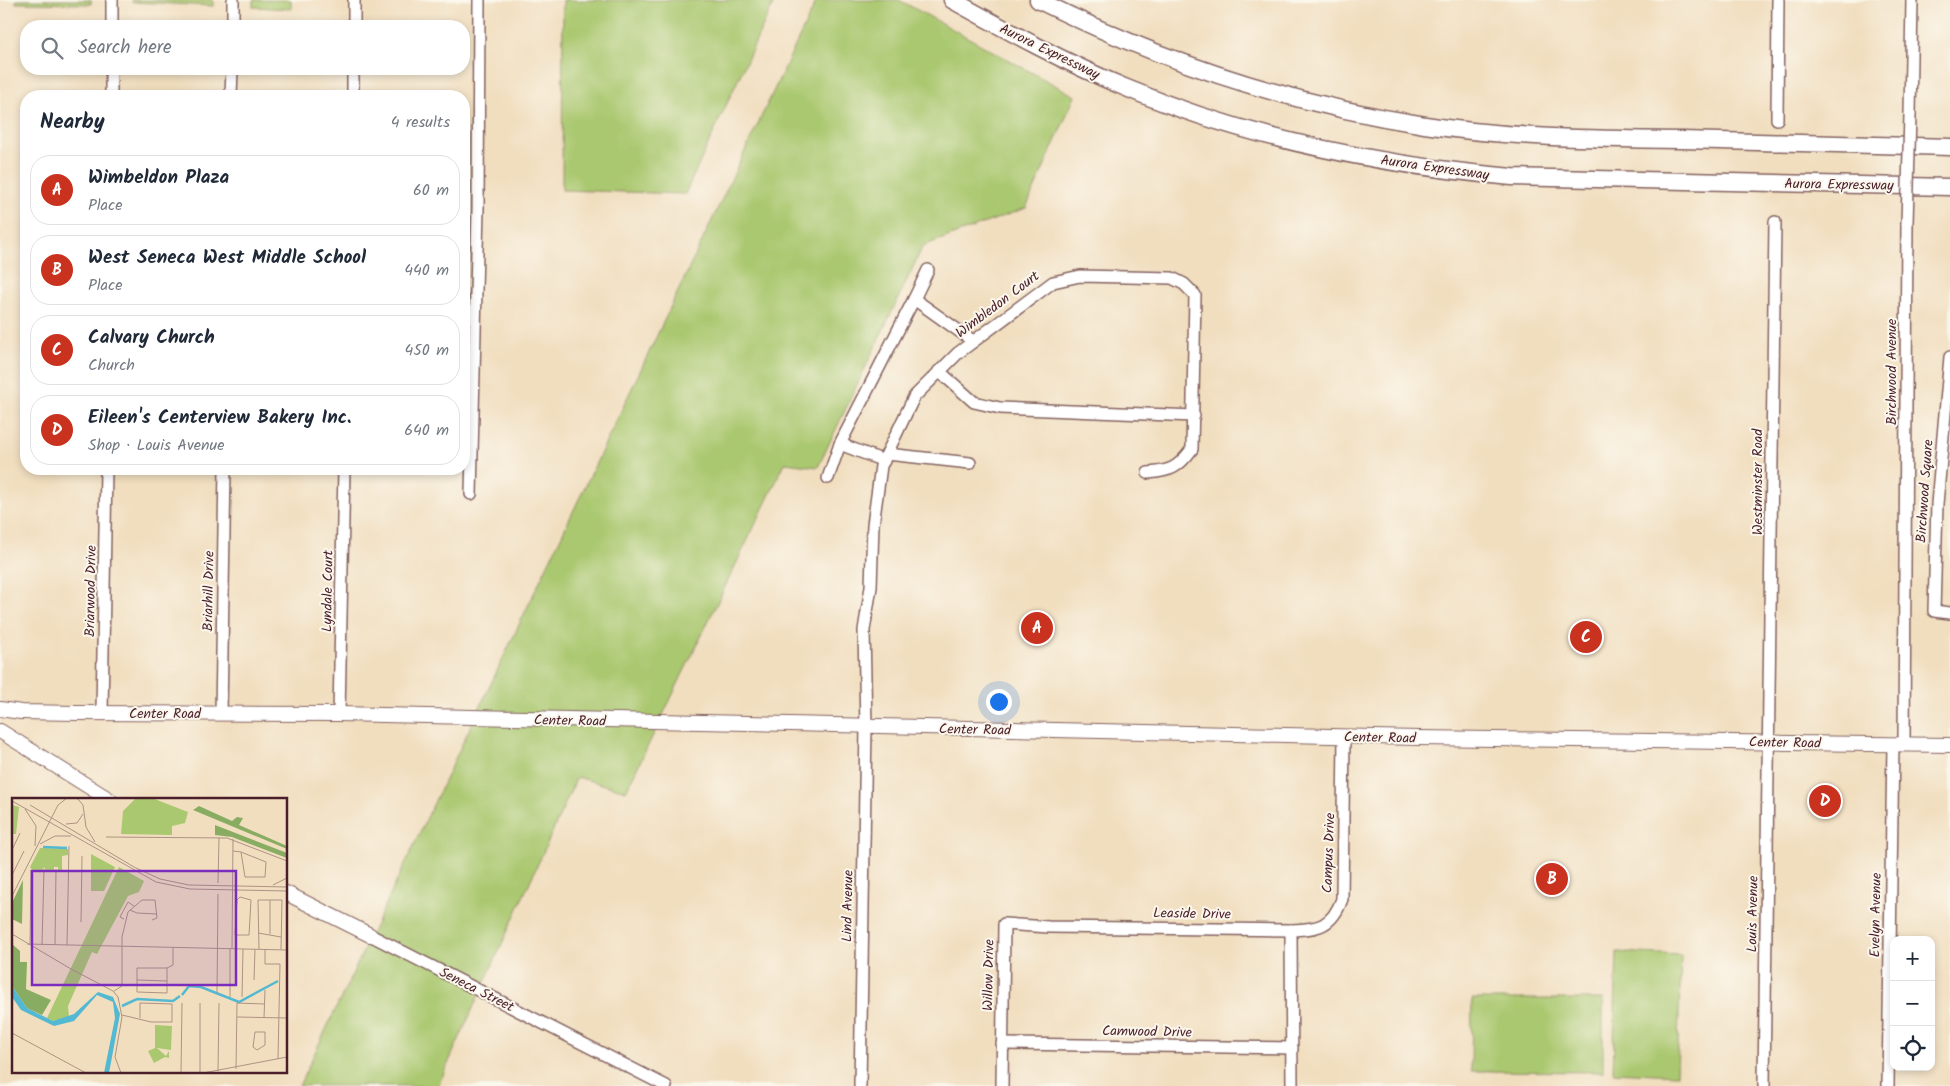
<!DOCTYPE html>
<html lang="en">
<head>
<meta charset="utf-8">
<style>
	body { margin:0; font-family:Kalam,sans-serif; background:#f6f6f7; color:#1f2937 }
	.controls { position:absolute; right:15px; bottom:15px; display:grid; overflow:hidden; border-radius:10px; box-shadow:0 2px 8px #0003 }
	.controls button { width:45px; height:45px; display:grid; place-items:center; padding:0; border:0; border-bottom:1px solid #e0e1e3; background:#fff; color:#1f2937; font:25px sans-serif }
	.you { position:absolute; left:998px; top:701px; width:18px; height:18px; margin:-12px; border:4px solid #fff; border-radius:50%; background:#1a73e8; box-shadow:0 0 0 8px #1a73e833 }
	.badge { display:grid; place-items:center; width:32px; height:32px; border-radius:50%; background:#c8321e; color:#fff; font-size:16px; font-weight:700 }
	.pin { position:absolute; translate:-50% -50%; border:2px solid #fff; box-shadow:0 1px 5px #0006 }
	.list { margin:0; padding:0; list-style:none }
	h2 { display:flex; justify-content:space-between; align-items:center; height:65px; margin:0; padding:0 20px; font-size:21px }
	h2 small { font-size:16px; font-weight:400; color:#747a83 }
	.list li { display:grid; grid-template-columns:32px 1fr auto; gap:15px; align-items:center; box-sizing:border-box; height:70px; margin:0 10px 10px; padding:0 10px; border:1px solid #e0e1e3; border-radius:20px }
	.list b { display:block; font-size:19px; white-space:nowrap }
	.list p { margin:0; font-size:16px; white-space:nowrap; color:#747a83 }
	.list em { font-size:16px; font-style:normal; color:#747a83 }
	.icon { flex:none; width:28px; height:28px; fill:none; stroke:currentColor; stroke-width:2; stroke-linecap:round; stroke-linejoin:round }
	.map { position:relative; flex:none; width:1950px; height:1086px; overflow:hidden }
	.search { position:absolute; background:#fff; box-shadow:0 2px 8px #0003; left:20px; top:20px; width:450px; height:55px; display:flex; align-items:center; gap:12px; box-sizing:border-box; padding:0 18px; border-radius:20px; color:#747a83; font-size:19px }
	.panel { position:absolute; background:#fff; box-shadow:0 2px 8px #0003; left:20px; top:90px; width:450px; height:385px; border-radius:20px }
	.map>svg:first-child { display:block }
	.green { fill:#aac86f; stroke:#7a744d }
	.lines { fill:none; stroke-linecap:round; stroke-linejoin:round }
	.minor-casing { stroke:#84625f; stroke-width:14 }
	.major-casing { stroke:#84625f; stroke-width:16 }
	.highway-casing { stroke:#84625f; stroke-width:19 }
	.minor { stroke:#fff; stroke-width:11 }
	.major { stroke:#fff; stroke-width:14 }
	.highway { stroke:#fff; stroke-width:16 }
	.minor-bridge-casing { stroke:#84625f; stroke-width:14; stroke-linecap:butt }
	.minor-bridge { stroke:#fff; stroke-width:11 }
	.labels { text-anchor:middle; stroke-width:4; stroke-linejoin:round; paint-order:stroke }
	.street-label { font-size:14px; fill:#4a1f2b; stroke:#fbf7ec }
	.inset-river { fill:none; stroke:#53b8d1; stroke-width:2.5 }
	.inset-road { fill:none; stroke:#ae9284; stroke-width:1 }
	.view { fill:#7b2cbf; fill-opacity:0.15; stroke:#7b2cbf; stroke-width:2.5 }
	.inset-edge { fill:none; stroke:#4a1f2b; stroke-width:2.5 }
</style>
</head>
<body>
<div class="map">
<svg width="1950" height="1086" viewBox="0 0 1950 1086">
	<rect width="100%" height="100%" fill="#fbf7ec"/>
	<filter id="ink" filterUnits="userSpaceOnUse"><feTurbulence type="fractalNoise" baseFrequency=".02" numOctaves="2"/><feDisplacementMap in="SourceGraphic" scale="10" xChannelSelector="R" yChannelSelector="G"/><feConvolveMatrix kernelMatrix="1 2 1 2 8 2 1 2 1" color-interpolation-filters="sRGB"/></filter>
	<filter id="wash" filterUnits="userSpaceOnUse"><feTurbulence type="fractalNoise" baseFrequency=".0096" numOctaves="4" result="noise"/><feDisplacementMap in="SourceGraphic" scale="20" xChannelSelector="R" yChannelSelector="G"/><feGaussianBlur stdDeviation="1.12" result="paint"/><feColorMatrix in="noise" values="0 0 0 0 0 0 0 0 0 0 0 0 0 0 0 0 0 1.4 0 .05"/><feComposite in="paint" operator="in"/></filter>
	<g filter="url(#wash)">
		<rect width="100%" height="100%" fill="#f1debf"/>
		<g class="green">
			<path d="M16 0H91V4L16 3Z"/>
			<path d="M132 0H213V6L132 2Z"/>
			<path d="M253 0H291V9L253 7Z"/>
			<path d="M563 0H775L685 194 562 190Z"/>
			<path d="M817 0H899L1075 96 1026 208 923 246 818 467 785 463 626 791 577 777 438 1086H299Z"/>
			<path d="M1617 952 1681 955 1677 1075 1613 1072Z"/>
			<path d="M1472 999H1603V1072L1471 1071Z"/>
		</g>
	</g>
	<g filter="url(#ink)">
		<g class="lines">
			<g class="minor-casing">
				<g id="minor">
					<path d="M112 26V0"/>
					<path d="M233 26V0"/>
					<path d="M354 26V0"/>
					<path d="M111 96V69"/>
					<path d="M231 96 232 69"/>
					<path d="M353 96V69"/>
					<path d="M1910 115 1912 0"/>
					<path d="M1777 119 1778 0"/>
					<path d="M914 299 928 270"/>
					<path d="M1950 357 1937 504 1934 611 1950 613"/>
					<path d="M939 371 974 402 1000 408 1194 416"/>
					<path d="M887 454 970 463"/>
					<path d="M884 461 840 444 914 299 973 341"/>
					<path d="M828 478 840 444"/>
					<path d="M471 494 478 209 479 0"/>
					<path d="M102 713 106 469"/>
					<path d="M221 714 225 469"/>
					<path d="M339 714 344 469"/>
					<path d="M1904 744 1907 223"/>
					<path d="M1291 930 1292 1086"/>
					<path d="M370 935 666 1086"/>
					<path d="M1002 1044 1292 1048"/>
					<path d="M860 1086 866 727 864 630 871 587 873 525 881 466 914 397 958 353 1053 282 1080 276 1172 278 1184 284 1195 295 1192 449C1178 468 1171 471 1148 473"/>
					<path d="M1002 1086 1004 924 1049 927 1291 930C1318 929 1332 927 1342 899L1344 736"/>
					<path d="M1764 1086 1775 222"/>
					<path d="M1888 1086 1893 744"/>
				</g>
			</g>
			<g class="major-casing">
				<g id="major">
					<path d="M0 709 21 712 76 713 339 714 1418 738 1950 745"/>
					<path d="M0 731 110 800"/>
					<path d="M286 893 370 935"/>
				</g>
			</g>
			<g class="highway-casing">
				<g id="highway">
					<path d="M952 0C1008 31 1064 62 1124 87 1247 139 1379 165 1512 177L1950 187"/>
					<path d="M1038 0C1160 61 1290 104 1425 125 1509 138 1597 139 1682 140 1772 142 1861 144 1950 147"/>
				</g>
			</g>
			<use href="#minor" class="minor"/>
			<use href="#major" class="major"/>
			<use href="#highway" class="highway"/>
			<g class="minor-bridge-casing">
				<path id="minor-bridge" d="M1907 223 1910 115"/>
			</g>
			<use href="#minor-bridge" class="minor-bridge"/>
		</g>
	</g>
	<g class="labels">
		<g class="street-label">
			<text transform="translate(1050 51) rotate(26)" y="5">Aurora Expressway</text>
			<text transform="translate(1435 167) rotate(8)" y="5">Aurora Expressway</text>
			<text transform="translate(1839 184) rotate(1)" y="5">Aurora Expressway</text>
			<text transform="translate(997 304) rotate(-37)" y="5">Wimbledon Court</text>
			<text transform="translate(1891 372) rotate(-90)" y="5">Birchwood Avenue</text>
			<text transform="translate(1757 482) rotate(-90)" y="5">Westminster Road</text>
			<text transform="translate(1924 491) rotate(-86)" y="5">Birchwood Square</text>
			<text transform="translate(90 591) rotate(-89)" y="5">Briarwood Drive</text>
			<text transform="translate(208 591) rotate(-89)" y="5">Briarhill Drive</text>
			<text transform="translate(327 591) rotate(-89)" y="5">Lyndale Court</text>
			<text x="165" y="718">Center Road</text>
			<text transform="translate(570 720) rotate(1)" y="5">Center Road</text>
			<text transform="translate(975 729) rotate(1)" y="5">Center Road</text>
			<text transform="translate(1380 737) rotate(1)" y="5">Center Road</text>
			<text transform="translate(1785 742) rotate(1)" y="5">Center Road</text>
			<text transform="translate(1328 853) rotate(-88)" y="5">Campus Drive</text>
			<text transform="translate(847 906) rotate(-89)" y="5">Lind Avenue</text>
			<text transform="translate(1192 913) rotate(1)" y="5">Leaside Drive</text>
			<text transform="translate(1752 914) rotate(-89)" y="5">Louis Avenue</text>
			<text transform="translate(1875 915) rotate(-89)" y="5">Evelyn Avenue</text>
			<text transform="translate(988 975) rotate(-89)" y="5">Willow Drive</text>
			<text transform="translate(477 989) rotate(27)" y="5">Seneca Street</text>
			<text transform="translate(1147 1031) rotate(1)" y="5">Camwood Drive</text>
		</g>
	</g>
	<g transform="translate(12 798)">
		<rect width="275" height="275" fill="#f1debf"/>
		<path d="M124 0H140L176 14 173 25 160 28V37L109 36 111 13ZM0 7 7 9 4 36H0ZM28 50 56 51V57L50 58V74L46 73V69H42V73H33V69L29 73H21L18 69ZM79 56 103 69 92 93H79ZM107 69 132 83 127 94 116 98 85 156 80 154 56 208 57 219 41 223 35 220ZM143 227 160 228 159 252 145 250 154 258 157 253V260L153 259 142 265 136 253 143 250Z" fill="#aac86f"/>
		<path d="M187 8 220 23 225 19 231 20 227 27 275 48V51L181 12ZM203 27 275 55V60L220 39 203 37ZM11 82 10 126 0 121V105ZM0 146 8 153V164H15L14 191 39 202 30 217 15 210 0 188Z" fill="#87ac62"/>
		<path d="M0 188 15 210 41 223 62 216 86 194 101 199 108 216 97 275H92L103 220 101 204 85 197 62 223 42 228 9 212 0 199Z" fill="#53b8d1"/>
		<path class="inset-river" d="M31 49 55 50M170 197 177 188 189 189 227 204 266 183M110 208 125 201 161 203 168 198"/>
		<path class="inset-road" d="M65 0 71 7 74 29 83 44M0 3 144 84 178 91 275 93M18 7 122 69 148 81 177 87 275 89M13 11 24 28 23 48M54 26 65 25 71 16M94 39 215 40 275 63M28 46 43 38H59M0 52 8 35M221 53 229 54 254 64 253 79H233L229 54M0 77 12 53M206 85 207 40M261 87 275 80M0 98 46 7 55 0M228 99 239 102 237 137H223L225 102ZM118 112 125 115 145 116M112 121 108 119 116 104 122 108M69 124 70 58M246 135 269 139M0 136 59 171M258 136V102M15 146 275 152M18 146 19 72M30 147 32 71M43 147 44 71M55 147 57 48M220 151 221 41M247 151 246 102H270L269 151M253 151V166H268L266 261M125 170H155V195L125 194ZM155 170 161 167V150M59 171 101 193 106 199 110 219 103 259 109 275M125 182 155 183M242 182 243 151M102 193 110 188V139L116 114 130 102H143L145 120 140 122M205 195 206 96M218 199V151M230 199 231 151M110 217 139 224H160V206L128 205V220M225 219 275 220M252 220 253 192M243 234H253V247L245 252 241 249ZM0 235 74 275M224 271 225 205 252 206M206 273 207 205M169 275 170 205M188 275V205M191 275 275 259"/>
		<path class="view" d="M20 73H224V187H20Z"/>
		<rect width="275" height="275" class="inset-edge"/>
	</g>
</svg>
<div class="controls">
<button>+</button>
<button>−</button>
<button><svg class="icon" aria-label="locate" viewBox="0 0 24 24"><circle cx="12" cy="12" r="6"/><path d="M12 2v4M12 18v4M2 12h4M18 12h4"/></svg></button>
</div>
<div class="you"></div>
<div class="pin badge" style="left:1037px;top:628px">A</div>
<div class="pin badge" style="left:1552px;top:879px">B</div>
<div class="pin badge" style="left:1586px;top:637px">C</div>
<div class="pin badge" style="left:1825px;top:801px">D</div>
<div class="search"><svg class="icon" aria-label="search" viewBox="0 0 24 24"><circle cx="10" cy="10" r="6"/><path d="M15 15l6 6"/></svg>Search here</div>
<section class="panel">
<h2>Nearby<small>4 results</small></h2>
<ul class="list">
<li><span class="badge">A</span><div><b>Wimbeldon Plaza</b><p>Place</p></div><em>60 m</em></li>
<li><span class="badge">B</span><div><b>West Seneca West Middle School</b><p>Place</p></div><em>440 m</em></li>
<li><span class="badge">C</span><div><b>Calvary Church</b><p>Church</p></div><em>450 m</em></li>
<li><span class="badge">D</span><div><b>Eileen's Centerview Bakery Inc.</b><p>Shop · Louis Avenue</p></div><em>640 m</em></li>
</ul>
</section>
</div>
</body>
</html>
